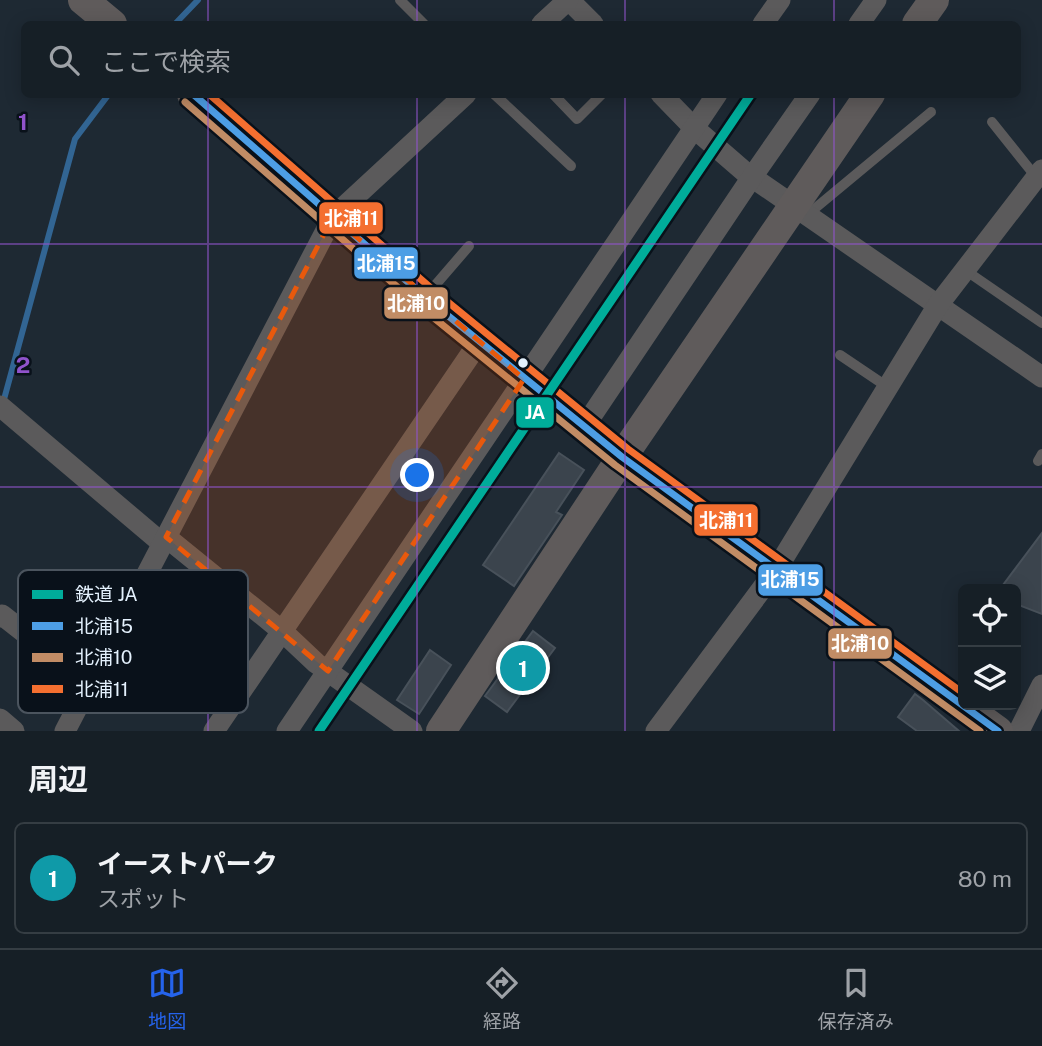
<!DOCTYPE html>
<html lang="ja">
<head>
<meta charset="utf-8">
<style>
	body { margin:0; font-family:"Public Sans","Noto Sans JP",sans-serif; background:#1f272e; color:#f1f3f6 }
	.controls { position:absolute; right:21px; bottom:21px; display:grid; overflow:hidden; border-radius:10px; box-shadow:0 4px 18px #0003 }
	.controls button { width:63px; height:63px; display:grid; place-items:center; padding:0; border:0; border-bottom:2px solid #353d43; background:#161f26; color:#f1f3f6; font:35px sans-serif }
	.you { position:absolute; left:418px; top:476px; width:24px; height:24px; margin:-18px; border:5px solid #fff; border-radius:50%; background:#1a73e8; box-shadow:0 0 0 10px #1a73e833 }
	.badge { display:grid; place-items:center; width:46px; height:46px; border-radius:50%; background:#2563eb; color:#fff; font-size:23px; font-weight:700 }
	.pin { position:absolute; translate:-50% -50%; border:4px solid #fff; box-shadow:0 2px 7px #0006 }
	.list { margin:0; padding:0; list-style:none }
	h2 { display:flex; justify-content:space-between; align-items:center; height:91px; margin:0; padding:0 28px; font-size:30px }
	h2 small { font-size:23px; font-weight:400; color:#9ea2a7 }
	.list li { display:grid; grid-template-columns:46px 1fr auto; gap:21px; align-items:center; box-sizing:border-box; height:112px; margin:0 14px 14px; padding:0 14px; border:2px solid #353d43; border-radius:10px }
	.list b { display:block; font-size:26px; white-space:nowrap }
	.list p { margin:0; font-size:23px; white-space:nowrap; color:#9ea2a7 }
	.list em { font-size:23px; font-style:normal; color:#9ea2a7 }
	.icon { flex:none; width:38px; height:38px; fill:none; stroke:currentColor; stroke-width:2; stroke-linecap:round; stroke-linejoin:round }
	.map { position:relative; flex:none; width:1042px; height:731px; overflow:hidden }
	.search { position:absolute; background:#161f26; box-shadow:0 4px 18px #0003; left:21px; right:21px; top:21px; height:77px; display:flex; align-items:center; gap:18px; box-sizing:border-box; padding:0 24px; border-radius:10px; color:#9ea2a7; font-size:26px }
	.sheet { height:217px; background:#161f26 }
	nav { display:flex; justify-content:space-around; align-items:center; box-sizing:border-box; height:98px; border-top:2px solid #353d43; background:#161f26; font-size:19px; color:#9ea2a7 }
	nav a { display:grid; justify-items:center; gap:4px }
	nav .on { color:#2563eb }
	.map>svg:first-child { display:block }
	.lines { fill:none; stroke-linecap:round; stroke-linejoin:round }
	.stream { stroke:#326593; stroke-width:6 }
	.building { fill:#3b444d; stroke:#48515a; stroke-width:2 }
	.lane { stroke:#5b5a5b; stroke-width:10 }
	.street { stroke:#5b5a5b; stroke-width:21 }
	.secondary { stroke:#5f5b5b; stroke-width:30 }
	.bus-1-casing { stroke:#09111a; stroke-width:12 }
	.bus-2-casing { stroke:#09111a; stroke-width:12 }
	.bus-3-casing { stroke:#09111a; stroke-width:12 }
	.bus-1 { stroke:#4d9ee5; stroke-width:7 }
	.bus-2 { stroke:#c18c65; stroke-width:7 }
	.bus-3 { stroke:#f46f30; stroke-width:7 }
	.rail-1-casing { stroke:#09111a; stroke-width:14 }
	.rail-1 { stroke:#00ac9a; stroke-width:9 }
	.marked { fill:#e8590c; fill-opacity:0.2; stroke:#e8590c; stroke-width:5; stroke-dasharray:14 9; stroke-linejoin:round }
	.grid { fill:none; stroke:#9053cb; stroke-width:2; stroke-opacity:0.55 }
	.bus-dot { fill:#e4f1fd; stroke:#09111a; stroke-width:2.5 }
	.key { fill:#09111a; stroke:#4b545e; stroke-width:2 }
	.key-label { font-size:19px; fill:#e4f1fd }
	.grid-label { font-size:23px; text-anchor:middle; font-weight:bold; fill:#9053cb; stroke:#09111a; stroke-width:5; stroke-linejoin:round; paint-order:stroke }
	.line-badge { stroke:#09111a; stroke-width:2.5 }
	.badge-label { font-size:19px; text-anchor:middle; font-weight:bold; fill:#fff }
</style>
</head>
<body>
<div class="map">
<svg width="1042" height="731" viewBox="0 0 1042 731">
	<rect width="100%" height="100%" fill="#1e2933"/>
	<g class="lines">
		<g class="stream">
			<path d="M175 24 198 0"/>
			<path d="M3 403 75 139 109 94"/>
		</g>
	</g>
	<g class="building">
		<path d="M559 453 584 470 556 512 562 515 514 586 483 565Z"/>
		<path d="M1042 533V614L1016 604V589H1000Z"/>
		<path d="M533 631 555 648 507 712 485 696Z"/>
		<path d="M430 650 451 665 419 714 397 700Z"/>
		<path d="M915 694 923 700 959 731H917L898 717Z"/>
	</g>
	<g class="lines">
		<g class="lane">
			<path d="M400 0 424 24"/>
			<path d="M494 94 571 166"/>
			<path d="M553 94 577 119 602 94"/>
			<path d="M992 122 1036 177"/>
			<path d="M807 215 931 112"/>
			<path d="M965 270 1042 323"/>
			<path d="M425 297 469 246"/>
			<path d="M840 355 889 388"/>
			<path d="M1038 461 1042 454"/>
		</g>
		<g class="street">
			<path d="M569 0 593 24"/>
			<path d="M542 24 568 0"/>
			<path d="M763 24 780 0"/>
			<path d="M859 24 876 0"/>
			<path d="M661 94 694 128 746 173 1042 377"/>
			<path d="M0 406 163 544"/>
			<path d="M584 427 752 177 810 94"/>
			<path d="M166 537 282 631 316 663 412 731"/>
			<path d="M0 617 2 615 90 684"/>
			<path d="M0 719 14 731"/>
			<path d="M65 731 333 217 466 94"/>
			<path d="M214 731 479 342"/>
			<path d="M287 731 717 94"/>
			<path d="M656 731 776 570 938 305 1042 170"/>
			<path d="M1019 731 1042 685"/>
		</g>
		<g class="secondary">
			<path d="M83 0 112 24"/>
			<path d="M917 24 934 0"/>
			<path d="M192 94 425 297 622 457 998 731"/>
			<path d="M441 731 622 457 870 94"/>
		</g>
		<g class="bus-1-casing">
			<path id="bus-1" d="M193 94 425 297 622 457 998 731"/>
		</g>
		<g class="bus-2-casing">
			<path id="bus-2" d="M185 102 418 305 615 465 980 731"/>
		</g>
		<g class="bus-3-casing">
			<path id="bus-3" d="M209 94 432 289 628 449 963 693"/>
		</g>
		<use href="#bus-1" class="bus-1"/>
		<use href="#bus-2" class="bus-2"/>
		<use href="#bus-3" class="bus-3"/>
		<g class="rail-1-casing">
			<path id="rail-1" d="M319 731 751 94"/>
		</g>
		<use href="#rail-1" class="rail-1"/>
	</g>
	<path class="marked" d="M333 217 524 379 328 671 166 537Z"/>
	<path class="grid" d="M208 0V24M417 0V24M625 0V24M834 0V24M208 94V731M417 94V731M625 94V731M834 94V731M0 244H1042M0 487H1042"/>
	<circle class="bus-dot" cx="523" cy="363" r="6"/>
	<rect x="18" y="570" width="230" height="143" rx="10" class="key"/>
	<rect x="32" y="590" width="31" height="9" fill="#00ac9a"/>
	<rect x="32" y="622" width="31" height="8" fill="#4d9ee5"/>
	<rect x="32" y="653" width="31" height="9" fill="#c18c65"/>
	<rect x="32" y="685" width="31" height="8" fill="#f46f30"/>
	<g class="key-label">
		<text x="75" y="601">鉄道 JA</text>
		<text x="75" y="633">北浦15</text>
		<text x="75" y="664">北浦10</text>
		<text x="75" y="696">北浦11</text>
	</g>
	<g class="grid-label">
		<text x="23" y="130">1</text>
		<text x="23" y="373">2</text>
	</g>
	<g class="line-badge">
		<rect x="318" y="201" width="66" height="34" rx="7" fill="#f46f30"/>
		<rect x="353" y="246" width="66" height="34" rx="7" fill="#4d9ee5"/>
		<rect x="383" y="286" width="66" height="34" rx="7" fill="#c18c65"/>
		<rect x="515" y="396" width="40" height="33" rx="7" fill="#00ac9a"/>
		<rect x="693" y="503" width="66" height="34" rx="7" fill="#f46f30"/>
		<rect x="757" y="563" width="67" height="34" rx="7" fill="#4d9ee5"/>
		<rect x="827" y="627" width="66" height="33" rx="7" fill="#c18c65"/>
	</g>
	<g class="badge-label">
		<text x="351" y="225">北浦11</text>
		<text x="386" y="270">北浦15</text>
		<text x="416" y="310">北浦10</text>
		<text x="535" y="419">JA</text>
		<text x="726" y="527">北浦11</text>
		<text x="790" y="586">北浦15</text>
		<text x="860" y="650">北浦10</text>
	</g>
</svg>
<div class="controls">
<button><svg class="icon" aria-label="locate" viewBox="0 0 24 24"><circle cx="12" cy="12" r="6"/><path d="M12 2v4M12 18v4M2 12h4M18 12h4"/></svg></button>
<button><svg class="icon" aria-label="layers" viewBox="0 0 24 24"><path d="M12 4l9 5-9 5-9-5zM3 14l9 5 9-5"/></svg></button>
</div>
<div class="you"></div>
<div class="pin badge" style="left:523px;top:668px;background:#0f9aa8">1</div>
<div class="search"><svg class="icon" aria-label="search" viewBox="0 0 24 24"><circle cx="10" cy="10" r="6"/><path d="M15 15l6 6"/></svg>ここで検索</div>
</div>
<section class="sheet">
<h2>周辺<small></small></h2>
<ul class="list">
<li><span class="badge" style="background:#0f9aa8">1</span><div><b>イーストパーク</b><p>スポット</p></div><em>80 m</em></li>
</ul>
</section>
<nav>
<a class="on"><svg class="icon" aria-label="map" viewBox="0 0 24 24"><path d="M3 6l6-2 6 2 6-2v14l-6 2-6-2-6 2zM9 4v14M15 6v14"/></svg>地図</a>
<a><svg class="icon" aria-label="directions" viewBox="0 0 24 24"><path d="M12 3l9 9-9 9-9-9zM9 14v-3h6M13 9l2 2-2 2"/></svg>経路</a>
<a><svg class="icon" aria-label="saved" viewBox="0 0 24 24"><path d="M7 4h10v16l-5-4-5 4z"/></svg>保存済み</a>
</nav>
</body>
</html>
